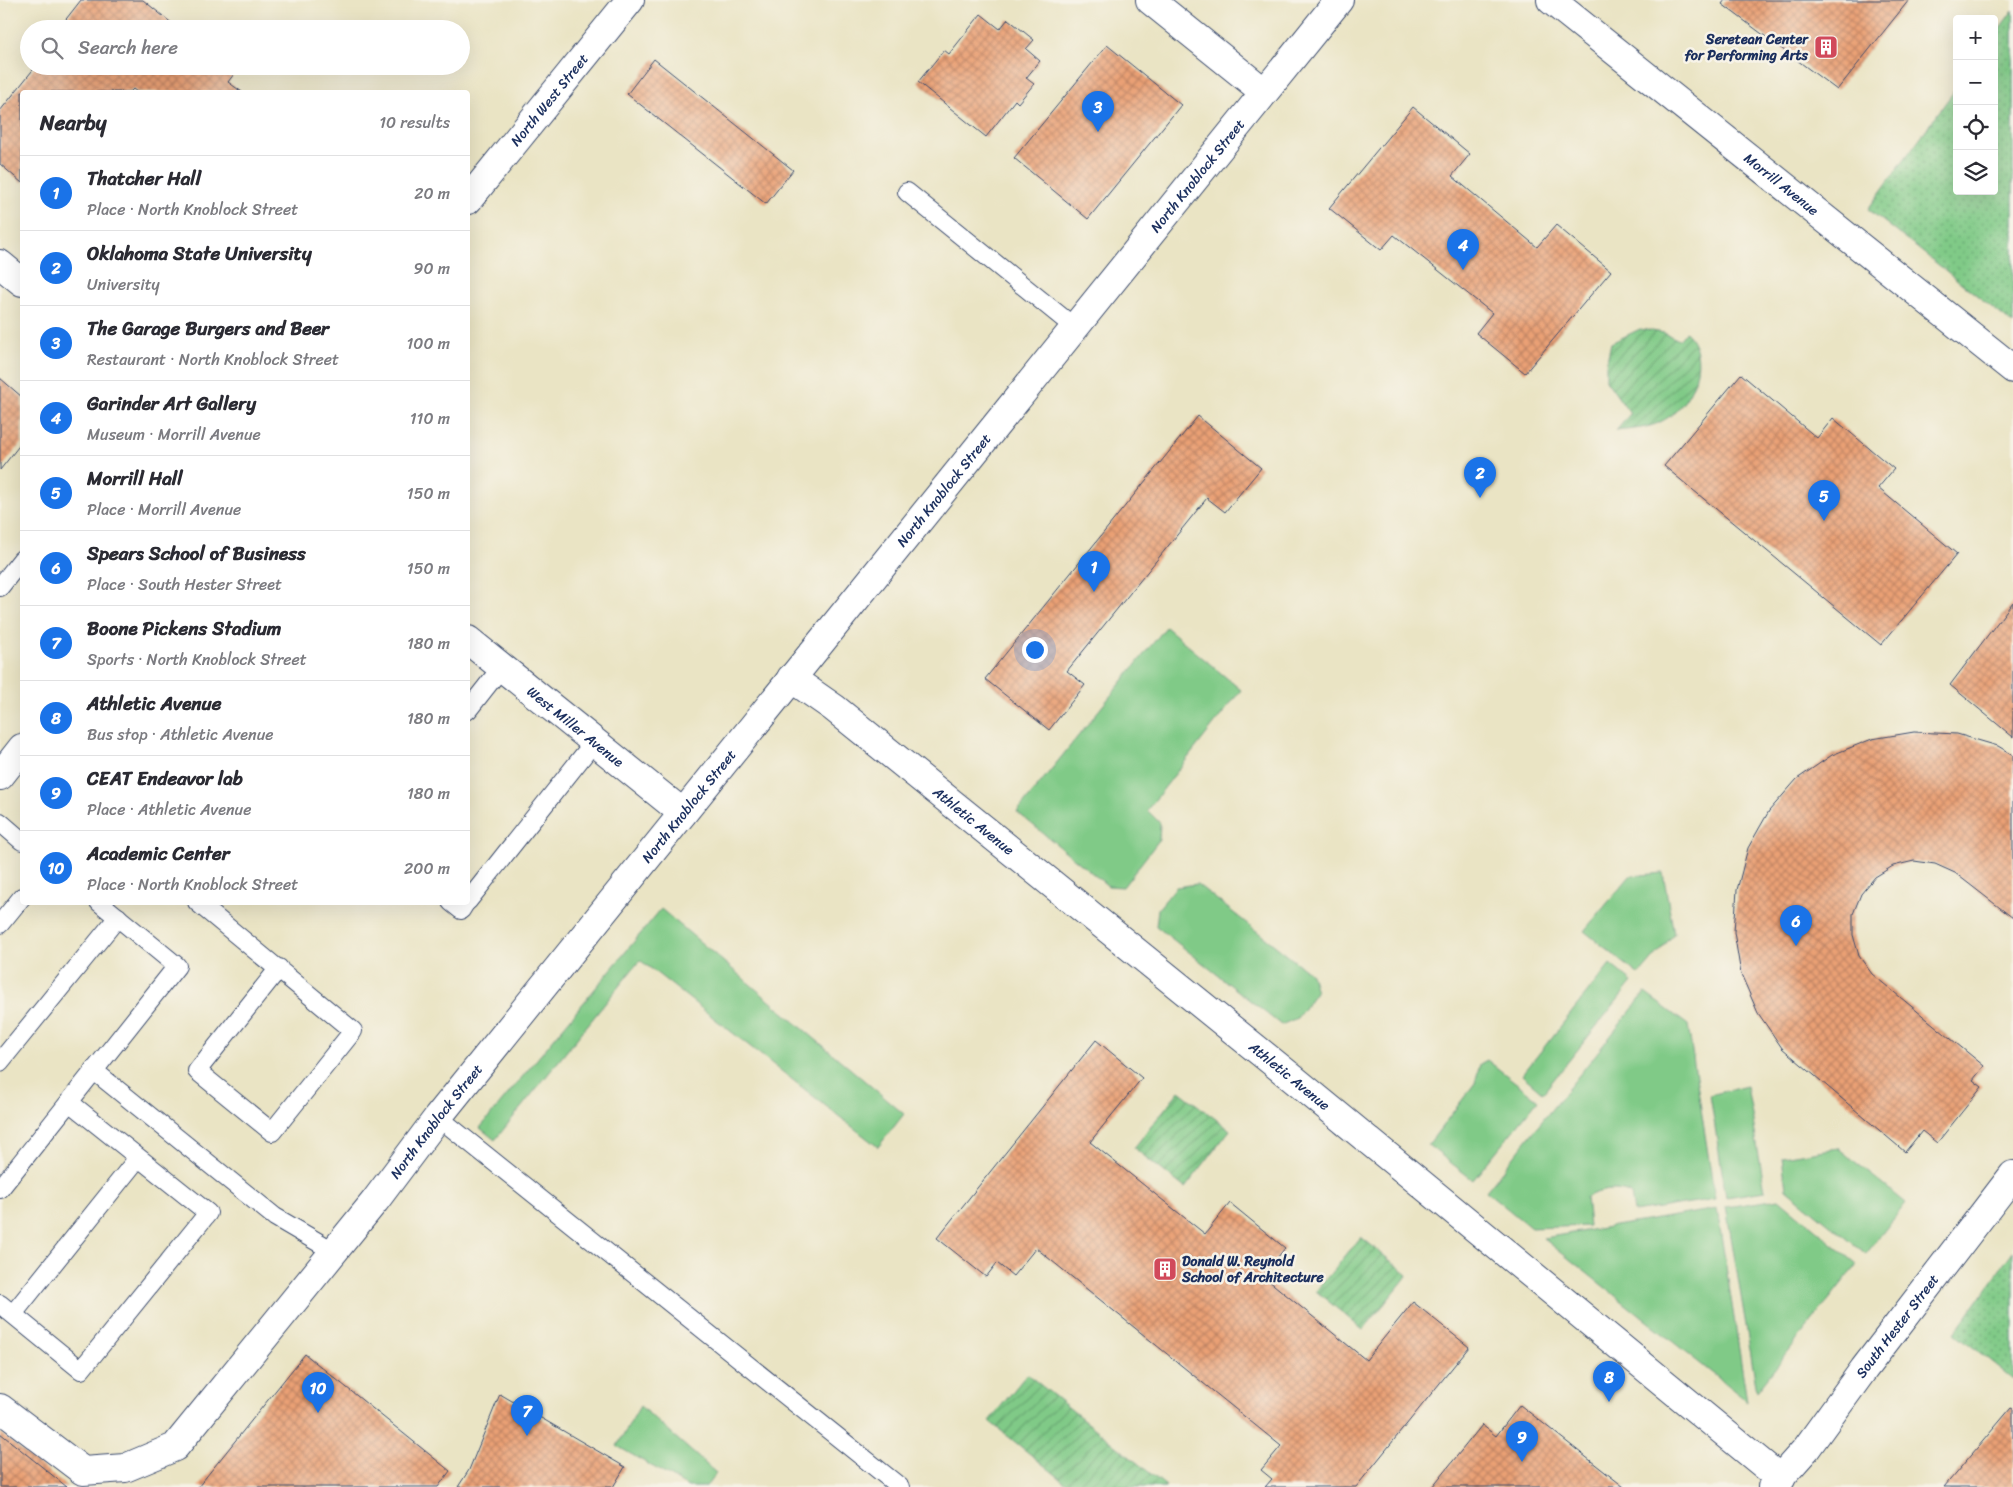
<!DOCTYPE html>
<html lang="en">
<head>
<meta charset="utf-8">
<style>
	body { margin:0; font-family:Sriracha,sans-serif; background:#f2f2f3; color:#2b2b33 }
	.controls { position:absolute; right:15px; top:15px; display:grid; overflow:hidden; border-radius:5px; box-shadow:0 5px 20px #0002 }
	.controls button { width:45px; height:45px; display:grid; place-items:center; padding:0; border:0; border-bottom:1px solid #e1e1e2; background:#fff; color:#2b2b33; font:25px sans-serif }
	.you { position:absolute; left:1034px; top:649px; width:18px; height:18px; margin:-12px; border:4px solid #fff; border-radius:50%; background:#1a73e8; box-shadow:0 0 0 8px #1a73e833 }
	.badge { display:grid; place-items:center; width:32px; height:32px; border-radius:50%; background:#1a73e8; color:#fff; font-size:16px; font-weight:700 }
	.pin { position:absolute; translate:-50% -41px; filter:drop-shadow(0 1px 2px #0008) }
	.pin::after { content:''; position:absolute; top:26px; width:18px; height:15px; background:inherit; clip-path:polygon(0 0,100% 0,50% 100%) }
	.list { margin:0; padding:0; list-style:none }
	h2 { display:flex; justify-content:space-between; align-items:center; height:65px; margin:0; padding:0 20px; font-size:21px }
	h2 small { font-size:16px; font-weight:400; color:#7c7c81 }
	.list li { display:grid; grid-template-columns:32px 1fr auto; gap:15px; align-items:center; box-sizing:border-box; height:75px; padding:0 20px; border-top:1px solid #e1e1e2 }
	.list b { display:block; font-size:19px; white-space:nowrap }
	.list p { margin:0; font-size:16px; white-space:nowrap; color:#7c7c81 }
	.list em { font-size:16px; font-style:normal; color:#7c7c81 }
	.icon { flex:none; width:28px; height:28px; fill:none; stroke:currentColor; stroke-width:2; stroke-linecap:round; stroke-linejoin:round }
	.map { position:relative; flex:none; width:2013px; height:1487px; overflow:hidden }
	.search { position:absolute; background:#fff; box-shadow:0 5px 20px #0002; left:20px; top:20px; width:450px; height:55px; display:flex; align-items:center; gap:12px; box-sizing:border-box; padding:0 18px; border-radius:28px; color:#7c7c81; font-size:19px }
	.panel { position:absolute; background:#fff; box-shadow:0 5px 20px #0002; left:20px; top:90px; width:450px; height:815px; border-radius:5px }
	.map>svg:first-child { display:block }
	.grass { fill:#80ca87; stroke:#4e7c72 }
	.park { fill:url(#park-dots); stroke:#4e7c72 }
	.garden { fill:url(#garden-furrows); stroke:#4e7c72 }
	.building { fill:url(#building-cross-hatch) }
	.lines { fill:none; stroke-linecap:round; stroke-linejoin:round }
	.lane-casing { stroke:#3a4a6d; stroke-width:20 }
	.street-casing { stroke:#3a4a6d; stroke-width:30 }
	.secondary-casing { stroke:#3a4a6d; stroke-width:30 }
	.lane { stroke:#fff; stroke-width:18 }
	.street { stroke:#fff; stroke-width:28 }
	.secondary { stroke:#fff; stroke-width:28 }
	.labels { text-anchor:middle; stroke-width:5; stroke-linejoin:round; paint-order:stroke }
	.poi-label { font-size:14px; font-weight:bold; fill:#1b2f5e; stroke:#f7f3e8; text-anchor:end }
	.street-label { font-size:14px; fill:#1b2f5e; stroke:#f7f3e8 }
</style>
</head>
<body>
<div class="map">
<svg width="2013" height="1487" viewBox="0 0 2013 1487">
	<defs>
		<pattern id="park-dots" width="8" height="8" patternUnits="userSpaceOnUse" patternTransform="scale(1.25)"><rect width="8" height="8" fill="#80ca87"/><path d="M2 2h.1M6 6h.1" fill="none" stroke="#68a472" stroke-width="1.8" stroke-linecap="round"/></pattern>
		<pattern id="garden-furrows" width="10" height="10" patternUnits="userSpaceOnUse" patternTransform="scale(1.25)"><rect width="10" height="10" fill="#80ca87"/><path d="M-1 1l2-2M0 10L10 0M9 11l2-2" fill="none" stroke="#68a472"/></pattern>
		<pattern id="building-cross-hatch" width="8" height="8" patternUnits="userSpaceOnUse" patternTransform="scale(1.25)"><rect width="8" height="8" fill="#eaa075"/><path d="M0 0l8 8M0 8l8-8" fill="none" stroke="#bd8363"/></pattern>
	</defs>
	<rect width="100%" height="100%" fill="#f7f3e8"/>
	<filter id="ink" filterUnits="userSpaceOnUse"><feTurbulence type="fractalNoise" baseFrequency=".02" numOctaves="2"/><feDisplacementMap in="SourceGraphic" scale="10" xChannelSelector="R" yChannelSelector="G"/><feConvolveMatrix kernelMatrix="1 2 1 2 8 2 1 2 1" color-interpolation-filters="sRGB"/></filter>
	<filter id="wash" filterUnits="userSpaceOnUse"><feTurbulence type="fractalNoise" baseFrequency=".0096" numOctaves="4" result="noise"/><feDisplacementMap in="SourceGraphic" scale="20" xChannelSelector="R" yChannelSelector="G"/><feGaussianBlur stdDeviation="1.12" result="paint"/><feColorMatrix in="noise" values="0 0 0 0 0 0 0 0 0 0 0 0 0 0 0 0 0 1.4 0 .05"/><feComposite in="paint" operator="in"/></filter>
	<g filter="url(#wash)">
		<rect width="100%" height="100%" fill="#eae4c4"/>
		<g class="grass">
			<path d="M1166 627 1241 690 1147 810 1160 823 1159 840 1123 887 1108 886 1017 812Z"/>
			<path d="M1663 873 1674 934 1639 975 1584 931 1630 876Z"/>
			<path d="M1197 884 1311 974 1316 992 1297 1018 1281 1025 1156 926 1158 909 1176 887Z"/>
			<path d="M661 909 904 1114 878 1147 640 960 495 1140 480 1128Z"/>
			<path d="M1610 964 1632 982 1543 1093 1522 1075Z"/>
			<path d="M1645 993 1688 1025 1715 1199 1634 1212 1631 1194C1616 1187 1601 1190 1586 1197L1589 1226 1531 1228 1486 1191Z"/>
			<path d="M1487 1060 1538 1100 1473 1180 1428 1145 1475 1083 1480 1064Z"/>
			<path d="M1747 1086 1765 1191 1726 1197 1710 1095Z"/>
			<path d="M1838 1148 1906 1203 1866 1254 1786 1189 1782 1157Z"/>
			<path d="M1779 1199 1857 1264 1757 1391 1726 1207Z"/>
			<path d="M1717 1209 1747 1401 1543 1238Z"/>
			<path d="M640 1406 716 1473 706 1487H688L617 1446Z"/>
		</g>
		<g class="park">
			<path d="M2013 10V324L1868 209 1957 87V191H1994V36Z"/>
			<path d="M2013 1251V1379L1955 1333Z"/>
		</g>
		<g class="garden">
			<path d="M1640 329 1664 333 1679 340 1686 332C1712 357 1691 407 1662 421 1648 429 1632 429 1616 431L1630 414 1606 380V365L1611 343Z"/>
			<path d="M1179 1091 1230 1130 1185 1188 1134 1148Z"/>
			<path d="M1361 1237 1408 1275 1363 1330 1316 1291Z"/>
			<path d="M1027 1374 1166 1486 1165 1487H1071L989 1421Z"/>
		</g>
		<g id="blocks">
			<g class="building">
				<path d="M81 0H143L179 29H71L63 23Z"/>
				<path d="M1725 0H1909L1837 90 1722 4Z"/>
				<path d="M981 14 1000 29 1008 19 1034 40 1026 49 1040 61 1026 78 1034 84 1018 103 1015 100 986 137 918 82 944 50 949 54Z"/>
				<path d="M1107 45 1181 105 1088 219 1014 158Z"/>
				<path d="M654 59 793 170 766 204 627 94Z"/>
				<path d="M36 66H225L234 74 228 82 242 92H137L133 89 130 92H22V183L0 164V111Z"/>
				<path d="M1413 107 1470 154 1452 176 1537 247 1556 225 1611 271 1525 373 1476 333 1492 313 1394 235 1381 250 1329 208Z"/>
				<path d="M1741 374 1817 438 1833 418 1894 469 1878 488 1957 554 1881 645 1664 466Z"/>
				<path d="M0 378 22 397V442L0 470Z"/>
				<path d="M1198 416 1261 468 1225 512 1207 498 1067 671 1085 685 1049 730 985 679Z"/>
				<path d="M2013 602V737L1950 685Z"/>
				<path d="M1914 732 1957 734 1998 746 2013 755V918L1955 873 1935 864 1914 861 1893 866 1875 877 1861 894 1853 914V935L1859 956 1872 974 1984 1066 1973 1080 1982 1087 1937 1143 1922 1131 1905 1152 1782 1048 1758 1013 1741 974 1734 932 1737 890 1748 848 1769 811 1797 779 1832 755 1872 739Z"/>
				<path d="M1096 1040 1142 1078 1090 1142 1205 1234 1230 1203 1285 1248 1263 1276 1366 1360 1413 1302 1469 1347 1356 1487H1265L1272 1479 1261 1470 1281 1446 1036 1248 1013 1276 997 1263 986 1277 937 1238Z"/>
				<path d="M305 1354 450 1471 438 1487H198Z"/>
				<path d="M500 1394 625 1467 613 1487H458L469 1470Z"/>
				<path d="M1520 1405 1624 1487H1432L1482 1425 1496 1436Z"/>
				<path d="M2011 1408 2013 1409V1487H1944Z"/>
				<path d="M0 1433 67 1487H0Z"/>
			</g>
		</g>
	</g>
	<g filter="url(#ink)">
		<use href="#blocks" fill-opacity="0" stroke="#3a4a6d" stroke-width="1"/>
		<g class="lines">
			<g class="lane-casing">
				<g id="lane">
					<path d="M907 192 1074 327"/>
					<path d="M0 587 22 559"/>
					<path d="M468 710 501 668"/>
					<path d="M0 822 22 841"/>
					<path d="M468 901 594 742"/>
					<path d="M197 902 353 1031 272 1132 197 1071 279 968"/>
					<path d="M451 902 461 910 466 902"/>
					<path d="M0 924 22 897"/>
					<path d="M0 1062 118 917"/>
					<path d="M93 1070 275 1217 333 1251"/>
					<path d="M438 1117 900 1487"/>
					<path d="M0 1189 177 966 99 902"/>
					<path d="M0 1304 81 1370 208 1213 69 1102"/>
					<path d="M13 1314 138 1158"/>
				</g>
			</g>
			<g class="street-casing">
				<g id="street">
					<path d="M1150 0 1263 91"/>
					<path id="s1" d="M1551 0 2013 369"/>
					<path id="s2" d="M468 200 630 0"/>
					<path id="s3" d="M791 678 834 708 1285 1072 1781 1479"/>
					<path d="M0 776 22 748"/>
					<path id="s4" d="M0 1408 83 1471 125 1468 175 1447 375 1201 438 1117 1339 0"/>
					<path id="s5" d="M1772 1487 1806 1449 1864 1369 2013 1175"/>
				</g>
			</g>
			<g class="secondary-casing">
				<g id="secondary">
					<path d="M0 264 22 282"/>
					<path id="s6" d="M468 640 683 813"/>
				</g>
			</g>
			<use href="#lane" class="lane"/>
			<use href="#street" class="street"/>
			<use href="#secondary" class="secondary"/>
		</g>
	</g>
	<defs>
		<g id="building-square" transform="scale(1.25)"><rect x="-9" y="-9" width="18" height="18" rx="4" fill="#d1495b" stroke="#f7f3e8"/><path d="M-4-6H4V6H1V3H-1V6H-4ZM-2.5-4.3h1.7v1.8h-1.7ZM.8-4.3h1.7v1.8H.8ZM-2.5-1h1.7V.8h-1.7ZM.8-1h1.7V.8H.8Z" fill="#fff"/></g>
	</defs>
	<g fill-rule="evenodd">
		<use href="#building-square" x="1826" y="47"/>
		<use href="#building-square" x="1165" y="1269"/>
	</g>
	<g class="labels">
		<g class="poi-label">
			<text x="1808" y="44">Seretean Center<tspan x="1808" dy="16">for Performing Arts</tspan></text>
			<text x="1182" y="1266" text-anchor="start">Donald W. Reynold<tspan x="1182" dy="16">School of Architecture</tspan></text>
		</g>
		<g class="street-label">
			<text dy="5" stroke="none"><textPath href="#s2" startOffset="129">North West Street</textPath></text>
			<text dy="5" stroke="none"><textPath href="#s4" startOffset="1832">North Knoblock Street</textPath></text>
			<text dy="5" stroke="none"><textPath href="#s1" startOffset="295">Morrill Avenue</textPath></text>
			<text dy="5" stroke="none"><textPath href="#s4" startOffset="1428">North Knoblock Street</textPath></text>
			<text dy="5" stroke="none"><textPath href="#s6" startOffset="138">West Miller Avenue</textPath></text>
			<text dy="5" stroke="none"><textPath href="#s4" startOffset="1022">North Knoblock Street</textPath></text>
			<text dy="5" stroke="none"><textPath href="#s3" startOffset="232">Athletic Avenue</textPath></text>
			<text dy="5" stroke="none"><textPath href="#s3" startOffset="638">Athletic Avenue</textPath></text>
			<text dy="5" stroke="none"><textPath href="#s4" startOffset="618">North Knoblock Street</textPath></text>
			<text dy="5" stroke="none"><textPath href="#s5" startOffset="204">South Hester Street</textPath></text>
		</g>
	</g>
</svg>
<div class="controls">
<button>+</button>
<button>−</button>
<button><svg class="icon" aria-label="locate" viewBox="0 0 24 24"><circle cx="12" cy="12" r="6"/><path d="M12 2v4M12 18v4M2 12h4M18 12h4"/></svg></button>
<button><svg class="icon" aria-label="layers" viewBox="0 0 24 24"><path d="M12 4l9 5-9 5-9-5zM3 14l9 5 9-5"/></svg></button>
</div>
<div class="you"></div>
<div class="pin badge" style="left:1094px;top:592px">1</div>
<div class="pin badge" style="left:1480px;top:498px">2</div>
<div class="pin badge" style="left:1098px;top:132px">3</div>
<div class="pin badge" style="left:1463px;top:270px">4</div>
<div class="pin badge" style="left:1824px;top:521px">5</div>
<div class="pin badge" style="left:1796px;top:946px">6</div>
<div class="pin badge" style="left:527px;top:1436px">7</div>
<div class="pin badge" style="left:1609px;top:1402px">8</div>
<div class="pin badge" style="left:1522px;top:1462px">9</div>
<div class="pin badge" style="left:318px;top:1413px">10</div>
<div class="search"><svg class="icon" aria-label="search" viewBox="0 0 24 24"><circle cx="10" cy="10" r="6"/><path d="M15 15l6 6"/></svg>Search here</div>
<section class="panel">
<h2>Nearby<small>10 results</small></h2>
<ul class="list">
<li><span class="badge">1</span><div><b>Thatcher Hall</b><p>Place · North Knoblock Street</p></div><em>20 m</em></li>
<li><span class="badge">2</span><div><b>Oklahoma State University</b><p>University</p></div><em>90 m</em></li>
<li><span class="badge">3</span><div><b>The Garage Burgers and Beer</b><p>Restaurant · North Knoblock Street</p></div><em>100 m</em></li>
<li><span class="badge">4</span><div><b>Garinder Art Gallery</b><p>Museum · Morrill Avenue</p></div><em>110 m</em></li>
<li><span class="badge">5</span><div><b>Morrill Hall</b><p>Place · Morrill Avenue</p></div><em>150 m</em></li>
<li><span class="badge">6</span><div><b>Spears School of Business</b><p>Place · South Hester Street</p></div><em>150 m</em></li>
<li><span class="badge">7</span><div><b>Boone Pickens Stadium</b><p>Sports · North Knoblock Street</p></div><em>180 m</em></li>
<li><span class="badge">8</span><div><b>Athletic Avenue</b><p>Bus stop · Athletic Avenue</p></div><em>180 m</em></li>
<li><span class="badge">9</span><div><b>CEAT Endeavor lab</b><p>Place · Athletic Avenue</p></div><em>180 m</em></li>
<li><span class="badge">10</span><div><b>Academic Center</b><p>Place · North Knoblock Street</p></div><em>200 m</em></li>
</ul>
</section>
</div>
</body>
</html>
